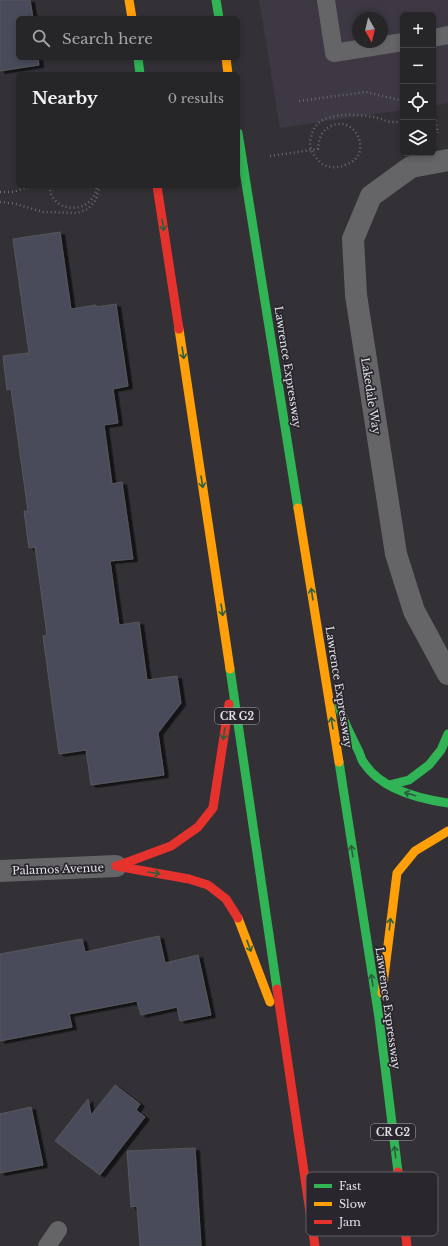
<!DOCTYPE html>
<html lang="en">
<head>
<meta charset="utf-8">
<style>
	body { margin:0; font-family:"Libre Baskerville",serif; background:#323134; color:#f1f3f6 }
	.controls { position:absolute; right:12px; top:12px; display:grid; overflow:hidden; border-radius:6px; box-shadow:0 2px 6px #0003 }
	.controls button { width:36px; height:36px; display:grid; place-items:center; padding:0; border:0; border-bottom:1px solid #424245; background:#262528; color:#f1f3f6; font:20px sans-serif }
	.compass { position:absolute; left:352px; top:12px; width:36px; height:36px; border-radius:50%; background:#262528; box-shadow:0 2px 6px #0003; rotate:172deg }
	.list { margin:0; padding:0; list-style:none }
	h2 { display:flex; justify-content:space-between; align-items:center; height:52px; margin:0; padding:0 16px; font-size:17px }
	h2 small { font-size:13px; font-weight:400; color:#a4a5a8 }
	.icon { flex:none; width:22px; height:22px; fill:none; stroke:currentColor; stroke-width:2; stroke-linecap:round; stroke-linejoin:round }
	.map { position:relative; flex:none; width:448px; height:1246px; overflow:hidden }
	.search { position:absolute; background:#262528; box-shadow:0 2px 6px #0003; left:16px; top:16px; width:224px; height:44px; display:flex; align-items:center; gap:10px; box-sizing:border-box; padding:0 14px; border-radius:6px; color:#a4a5a8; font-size:15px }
	.panel { position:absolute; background:#262528; box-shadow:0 2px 6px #0003; left:16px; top:72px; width:224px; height:116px; border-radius:6px }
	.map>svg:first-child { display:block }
	.built { fill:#3d3843; fill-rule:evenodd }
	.building { fill:#484b5a; stroke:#58585b; filter:url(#shadow) }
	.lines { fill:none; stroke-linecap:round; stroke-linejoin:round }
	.path { stroke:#6a696c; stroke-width:2.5; stroke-dasharray:1 3; stroke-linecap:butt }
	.lane { stroke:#656467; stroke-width:18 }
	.street { stroke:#656467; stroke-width:22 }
	.fast { stroke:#30b455; stroke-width:9 }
	.slow { stroke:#ff9f0a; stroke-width:9 }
	.jam { stroke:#e5322d; stroke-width:9 }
	.oneway { stroke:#2c5f3d }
	.labels { text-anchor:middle; stroke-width:3.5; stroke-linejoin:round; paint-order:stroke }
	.shield { fill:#29262d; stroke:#abaaae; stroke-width:1 }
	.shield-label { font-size:10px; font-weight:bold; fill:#e3e2e6 }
	.street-label { font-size:11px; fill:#e3e2e6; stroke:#29262d }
	.key { fill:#29262d; stroke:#615e64; stroke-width:1 }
	.key-label { font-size:11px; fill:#e3e2e6 }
</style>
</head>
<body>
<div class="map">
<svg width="448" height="1246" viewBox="0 0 448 1246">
	<defs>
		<filter id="shadow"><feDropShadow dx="4.5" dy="2.5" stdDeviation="0" flood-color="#0009"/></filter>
	</defs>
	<rect width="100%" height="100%" fill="#333136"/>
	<path class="built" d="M259 0H448V103L433 106V15H403V110L280 128ZM358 18H382V42H358Z"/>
	<g class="building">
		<path d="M0 0H30L33 18H18V58H38L39 65 0 71Z"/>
		<path d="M60 232 71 309 96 305V307L116 304 128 386 113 389 118 423 104 425 112 484 122 482 133 559 110 561 119 625 139 622 147 680 177 676 181 703 158 733 164 775 91 785 86 750 59 754 43 636 47 635 35 547 29 548 24 511H28L11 389 7 390 3 356 29 353 13 239Z"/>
		<path d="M159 936 165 963 198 955 211 1015 180 1021 177 1007 141 1015 137 1001 69 1014 72 1027 0 1041V954L82 939 85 952Z"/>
		<path d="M115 1085 140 1104 136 1110 145 1117 100 1175 55 1141 88 1099 91 1115Z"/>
		<path d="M31 1107 43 1165 0 1173V1114Z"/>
		<path d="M195 1148 201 1246H140L137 1206 131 1207 127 1151Z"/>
	</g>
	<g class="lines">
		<g class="path">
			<path d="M299 101 366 92 403 101"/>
			<path d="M433 114H434L438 133"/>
			<path d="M270 156 318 149C319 139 321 131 331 126 356 114 375 156 345 165 338 168 331 168 324 165 319 162 313 155 311 149 309 143 311 136 313 131 320 111 357 114 373 117 379 118 385 121 391 122 395 122 399 122 403 122"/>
			<path d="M50 186C49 213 93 217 97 186"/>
			<path d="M0 192H13L31 186"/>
			<path d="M0 202 16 204 43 212 77 213 88 209 96 200 99 189 98 186"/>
		</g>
		<g class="lane">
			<path d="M326 0 334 53 403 42"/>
			<path d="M433 38 448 35"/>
			<path d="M47 1246 58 1230"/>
		</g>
		<g class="street">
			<path d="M448 160 411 167 371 196 353 239 356 295 396 554 414 611 448 674"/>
			<path d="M0 871 116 866"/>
		</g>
		<g class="fast">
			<path d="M216 0 219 18"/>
			<path d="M138 58 140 74"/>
			<path d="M238 133 298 508"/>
			<path d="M230 669 277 989"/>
			<path d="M339 707C344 723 352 737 359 752 361 756 361 760 364 763 381 789 420 799 448 803"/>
			<path d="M339 762 379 1018 398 1172"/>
			<path d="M389 785 409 780 429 765 441 750 448 734"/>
		</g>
		<g class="slow">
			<path d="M129 0 132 18"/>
			<path d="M226 58 228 74"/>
			<path d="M179 329 230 669"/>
			<path d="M298 508 339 762"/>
			<path d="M238 918 270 1002"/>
			<path d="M382 993 397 873 415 851 448 831"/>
		</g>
		<g class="jam">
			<path d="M157 186 179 329"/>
			<path d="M116 866 189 879 208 885 226 899 238 918"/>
			<path d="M117 866 171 846 198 827 213 808 229 704"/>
			<path d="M277 989 315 1246"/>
			<path d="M398 1172 407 1246"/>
		</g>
	</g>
	<defs><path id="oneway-shaft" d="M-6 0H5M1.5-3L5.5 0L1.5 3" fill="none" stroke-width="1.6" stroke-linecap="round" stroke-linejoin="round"/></defs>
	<g class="oneway">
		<use href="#oneway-shaft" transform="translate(163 225) rotate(81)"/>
		<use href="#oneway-shaft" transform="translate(183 353) rotate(81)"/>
		<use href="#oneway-shaft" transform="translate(202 482) rotate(81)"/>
		<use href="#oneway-shaft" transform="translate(312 594) rotate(-99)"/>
		<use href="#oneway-shaft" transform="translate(222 610) rotate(81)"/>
		<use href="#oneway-shaft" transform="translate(332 723) rotate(-99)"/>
		<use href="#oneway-shaft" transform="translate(224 734) rotate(99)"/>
		<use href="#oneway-shaft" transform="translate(410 794) rotate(-164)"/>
		<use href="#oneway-shaft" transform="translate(352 851) rotate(-99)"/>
		<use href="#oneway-shaft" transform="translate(154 873) rotate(9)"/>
		<use href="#oneway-shaft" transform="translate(390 924) rotate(-83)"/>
		<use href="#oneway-shaft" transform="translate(249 946) rotate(70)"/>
		<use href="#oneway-shaft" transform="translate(372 980) rotate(-99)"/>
		<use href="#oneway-shaft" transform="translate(395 1152) rotate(-97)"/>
	</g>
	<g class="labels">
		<g class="shield">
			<rect x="215" y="708" width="44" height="16" rx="3"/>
			<rect x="371" y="1124" width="44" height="16" rx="3"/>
		</g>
		<g class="shield-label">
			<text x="237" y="720">CR G2</text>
			<text x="393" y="1136">CR G2</text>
		</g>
		<g class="street-label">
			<text transform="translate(288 367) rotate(81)" y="4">Lawrence Expressway</text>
			<text transform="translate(371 396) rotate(81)" y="4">Lakedale Way</text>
			<text transform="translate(339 687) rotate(81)" y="4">Lawrence Expressway</text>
			<text transform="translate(58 869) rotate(-2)" y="4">Palamos Avenue</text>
			<text transform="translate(388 1008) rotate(82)" y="4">Lawrence Expressway</text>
		</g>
	</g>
	<rect x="306" y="1172" width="132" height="64" rx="6" class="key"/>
	<rect x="314" y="1184" width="18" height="4" fill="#30b455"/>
	<rect x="314" y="1202" width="18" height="4" fill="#ff9f0a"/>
	<rect x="314" y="1220" width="18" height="4" fill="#e5322d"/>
	<g class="key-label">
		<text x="339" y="1190">Fast</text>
		<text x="339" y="1208">Slow</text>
		<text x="339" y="1226">Jam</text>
	</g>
</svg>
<div class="controls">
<button>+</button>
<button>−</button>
<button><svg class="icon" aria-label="locate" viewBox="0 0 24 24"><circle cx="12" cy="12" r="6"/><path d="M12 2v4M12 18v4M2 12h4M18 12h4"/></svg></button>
<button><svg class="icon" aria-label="layers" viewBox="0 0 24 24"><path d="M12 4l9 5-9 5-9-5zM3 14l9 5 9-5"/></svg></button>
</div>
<svg class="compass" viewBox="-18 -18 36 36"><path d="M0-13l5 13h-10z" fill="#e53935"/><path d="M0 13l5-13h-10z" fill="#a4a5a8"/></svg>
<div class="search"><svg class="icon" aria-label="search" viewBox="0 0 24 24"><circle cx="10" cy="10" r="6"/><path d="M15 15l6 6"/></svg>Search here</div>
<section class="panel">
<h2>Nearby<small>0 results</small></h2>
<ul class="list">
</ul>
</section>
</div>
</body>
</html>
